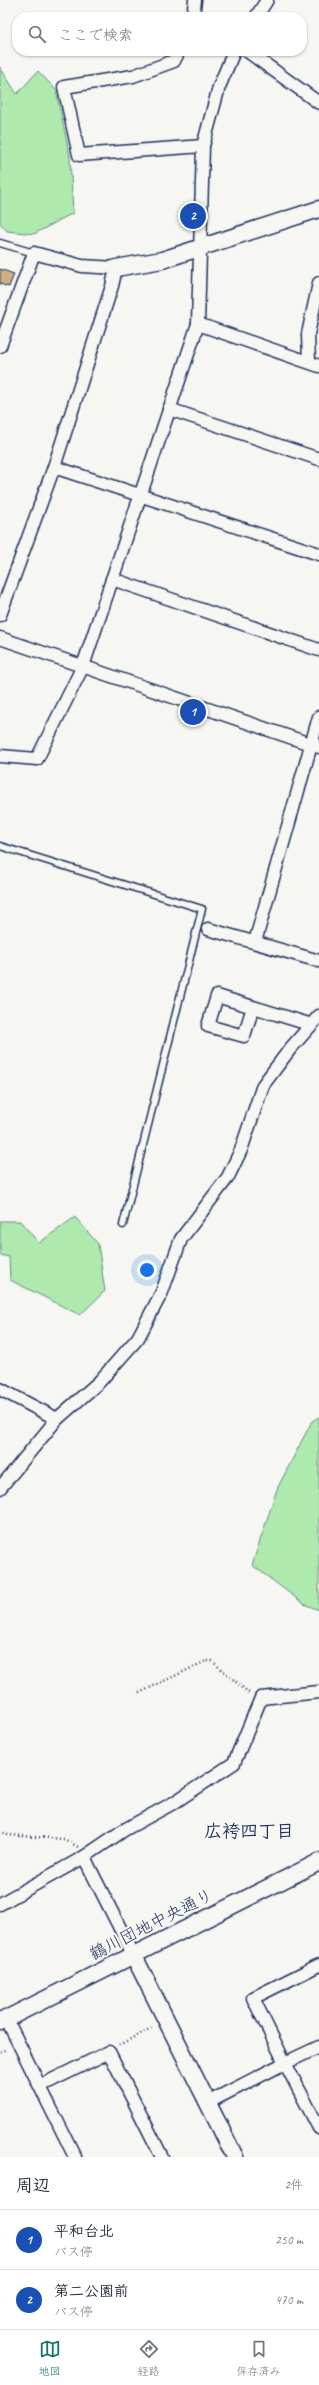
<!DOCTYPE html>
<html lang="ja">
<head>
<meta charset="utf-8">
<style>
	body { margin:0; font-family:Caveat,"Klee One",sans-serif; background:#f6f6f7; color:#1f2937 }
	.you { position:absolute; left:147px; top:1270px; width:14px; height:14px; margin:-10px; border:3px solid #fff; border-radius:50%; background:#1a73e8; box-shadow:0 0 0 6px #1a73e833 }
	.badge { display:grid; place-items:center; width:26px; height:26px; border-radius:50%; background:#0f766e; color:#fff; font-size:13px; font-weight:700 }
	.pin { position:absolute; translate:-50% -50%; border:2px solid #fff; box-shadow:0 1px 4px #0006 }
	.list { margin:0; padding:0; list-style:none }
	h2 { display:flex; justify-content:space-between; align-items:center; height:52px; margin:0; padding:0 16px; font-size:17px }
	h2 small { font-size:13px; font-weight:400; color:#747a83 }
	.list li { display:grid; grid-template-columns:26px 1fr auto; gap:12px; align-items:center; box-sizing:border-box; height:60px; padding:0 16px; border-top:1px solid #e0e1e3 }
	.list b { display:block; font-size:15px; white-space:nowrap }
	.list p { margin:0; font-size:13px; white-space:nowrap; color:#747a83 }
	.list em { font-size:13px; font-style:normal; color:#747a83 }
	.icon { flex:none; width:22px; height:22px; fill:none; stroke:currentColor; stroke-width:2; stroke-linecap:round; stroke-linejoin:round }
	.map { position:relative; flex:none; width:319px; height:2157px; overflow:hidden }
	.search { position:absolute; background:#fff; box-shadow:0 1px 3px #0004; left:12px; right:12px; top:12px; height:44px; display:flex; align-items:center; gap:10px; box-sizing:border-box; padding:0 14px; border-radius:16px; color:#747a83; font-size:15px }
	.sheet { height:172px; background:#fff }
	nav { display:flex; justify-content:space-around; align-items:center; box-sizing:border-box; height:56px; border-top:1px solid #e0e1e3; background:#fff; font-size:11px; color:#747a83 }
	nav a { display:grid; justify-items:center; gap:2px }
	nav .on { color:#0f766e }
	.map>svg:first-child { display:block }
	.green { fill:#aee9ae; stroke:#648c86 }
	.building { fill:#ceb082; stroke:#1b2f5e }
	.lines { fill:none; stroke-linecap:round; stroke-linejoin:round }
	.lane-casing { stroke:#1b2f5e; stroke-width:9 }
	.street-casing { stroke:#1b2f5e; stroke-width:15 }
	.secondary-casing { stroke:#1b2f5e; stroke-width:19 }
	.path { stroke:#1b2f5e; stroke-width:2.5; stroke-dasharray:1 3; stroke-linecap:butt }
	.lane { stroke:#f6f6f2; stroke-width:6 }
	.street { stroke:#f6f6f2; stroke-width:12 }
	.secondary { stroke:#f6f6f2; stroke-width:16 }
	.labels { text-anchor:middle; stroke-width:4; stroke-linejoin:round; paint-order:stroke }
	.street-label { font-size:17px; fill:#1b2f5e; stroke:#f6f6f2 }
	.neighbourhood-label { font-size:18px; font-weight:bold; fill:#1b2f5e; stroke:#f6f6f2 }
</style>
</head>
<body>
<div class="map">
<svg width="319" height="2157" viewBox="0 0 319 2157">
	<rect width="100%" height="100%" fill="#f6f6f2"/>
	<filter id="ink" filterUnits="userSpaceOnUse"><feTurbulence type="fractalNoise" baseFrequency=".025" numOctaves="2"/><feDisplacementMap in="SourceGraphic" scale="8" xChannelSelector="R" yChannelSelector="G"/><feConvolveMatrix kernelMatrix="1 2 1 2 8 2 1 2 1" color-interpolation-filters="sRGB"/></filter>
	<g filter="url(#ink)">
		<g class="green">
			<path d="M0 67 17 94 38 71 56 90 70 157 73 213 34 234 7 231 0 223Z"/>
			<path d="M75 1217 98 1244 105 1291 80 1315 10 1280 9 1257 0 1255V1221H20L39 1243Z"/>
			<path d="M319 1417V1610L304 1604 252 1565 277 1489 312 1421Z"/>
		</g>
		<path class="building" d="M0 269 14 274 9 287 0 284Z"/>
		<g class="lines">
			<g class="lane-casing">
				<g id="lane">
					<path d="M0 243 34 253"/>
					<path d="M0 846 202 909 123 1225"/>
				</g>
			</g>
			<g class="street-casing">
				<g id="street">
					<path d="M193 17 195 0"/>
					<path d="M256 17 267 0"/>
					<path d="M179 51 174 61 133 76 64 87 79 155 203 146"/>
					<path d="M247 51 319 103"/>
					<path d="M198 324 319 366"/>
					<path d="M0 346 34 253 82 266 116 268 112 286 54 467 0 615"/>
					<path d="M309 362 308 334 319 283"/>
					<path d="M169 409 319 459"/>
					<path d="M54 467 319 554"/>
					<path d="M112 579 319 650"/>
					<path d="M0 638 319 747"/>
					<path d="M0 756 37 759 83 666 198 324 203 146 219 87 234 51"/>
					<path d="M208 929 319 961"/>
					<path d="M255 942 319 717"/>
					<path d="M253 1007 244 1036 208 1026 217 996 312 1025"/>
					<path d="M0 1389 57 1419"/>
					<path d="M0 1488 57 1419 99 1382 138 1338 162 1292 181 1239 228 1177 241 1150 263 1085 290 1049 319 1016"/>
					<path d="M84 1857 133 1954"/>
					<path d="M0 1904 84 1857 124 1830 175 1802 234 1763 261 1698 319 1692"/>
					<path d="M319 1965 253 1998 285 2063 319 2047"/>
					<path d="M6 2018 75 2157"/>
					<path d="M40 2086 109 2052 162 2157"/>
					<path d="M207 2103 285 2063 319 2128"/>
				</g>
			</g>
			<g class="secondary-casing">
				<g id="secondary">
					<path d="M116 268 162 260 319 209"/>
					<path d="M133 1954 235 2157"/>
					<path d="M0 2022 319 1862"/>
				</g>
			</g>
			<g class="path">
				<path d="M139 1693 206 1661H212L250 1694"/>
				<path d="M0 1831 8 1835 64 1839 78 1847"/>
				<path d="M119 2045 153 2027"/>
				<path d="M0 2052 7 2049"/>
			</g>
			<use href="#lane" class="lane"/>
			<use href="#street" class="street"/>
			<use href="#secondary" class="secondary"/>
		</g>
	</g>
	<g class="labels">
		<g class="street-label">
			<text transform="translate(151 1924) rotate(-27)" y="6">鶴川団地中央通り</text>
		</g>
		<g class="neighbourhood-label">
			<text x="249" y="1837">広袴四丁目</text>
		</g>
	</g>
</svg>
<div class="you"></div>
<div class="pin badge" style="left:193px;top:712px;background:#1a4fb4">1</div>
<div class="pin badge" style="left:193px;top:216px;background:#1a4fb4">2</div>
<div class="search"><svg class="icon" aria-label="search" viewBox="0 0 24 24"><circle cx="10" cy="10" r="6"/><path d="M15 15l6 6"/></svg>ここで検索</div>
</div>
<section class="sheet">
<h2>周辺<small>2件</small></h2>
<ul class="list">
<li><span class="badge" style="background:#1a4fb4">1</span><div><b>平和台北</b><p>バス停</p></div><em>250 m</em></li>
<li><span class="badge" style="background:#1a4fb4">2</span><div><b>第二公園前</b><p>バス停</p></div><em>470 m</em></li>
</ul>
</section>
<nav>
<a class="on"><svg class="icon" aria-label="map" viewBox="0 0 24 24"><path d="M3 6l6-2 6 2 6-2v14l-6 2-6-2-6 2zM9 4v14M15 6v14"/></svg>地図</a>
<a><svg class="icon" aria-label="directions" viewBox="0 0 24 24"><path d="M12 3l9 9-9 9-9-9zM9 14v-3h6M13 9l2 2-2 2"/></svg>経路</a>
<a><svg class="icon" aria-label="saved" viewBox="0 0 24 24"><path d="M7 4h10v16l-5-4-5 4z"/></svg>保存済み</a>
</nav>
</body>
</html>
